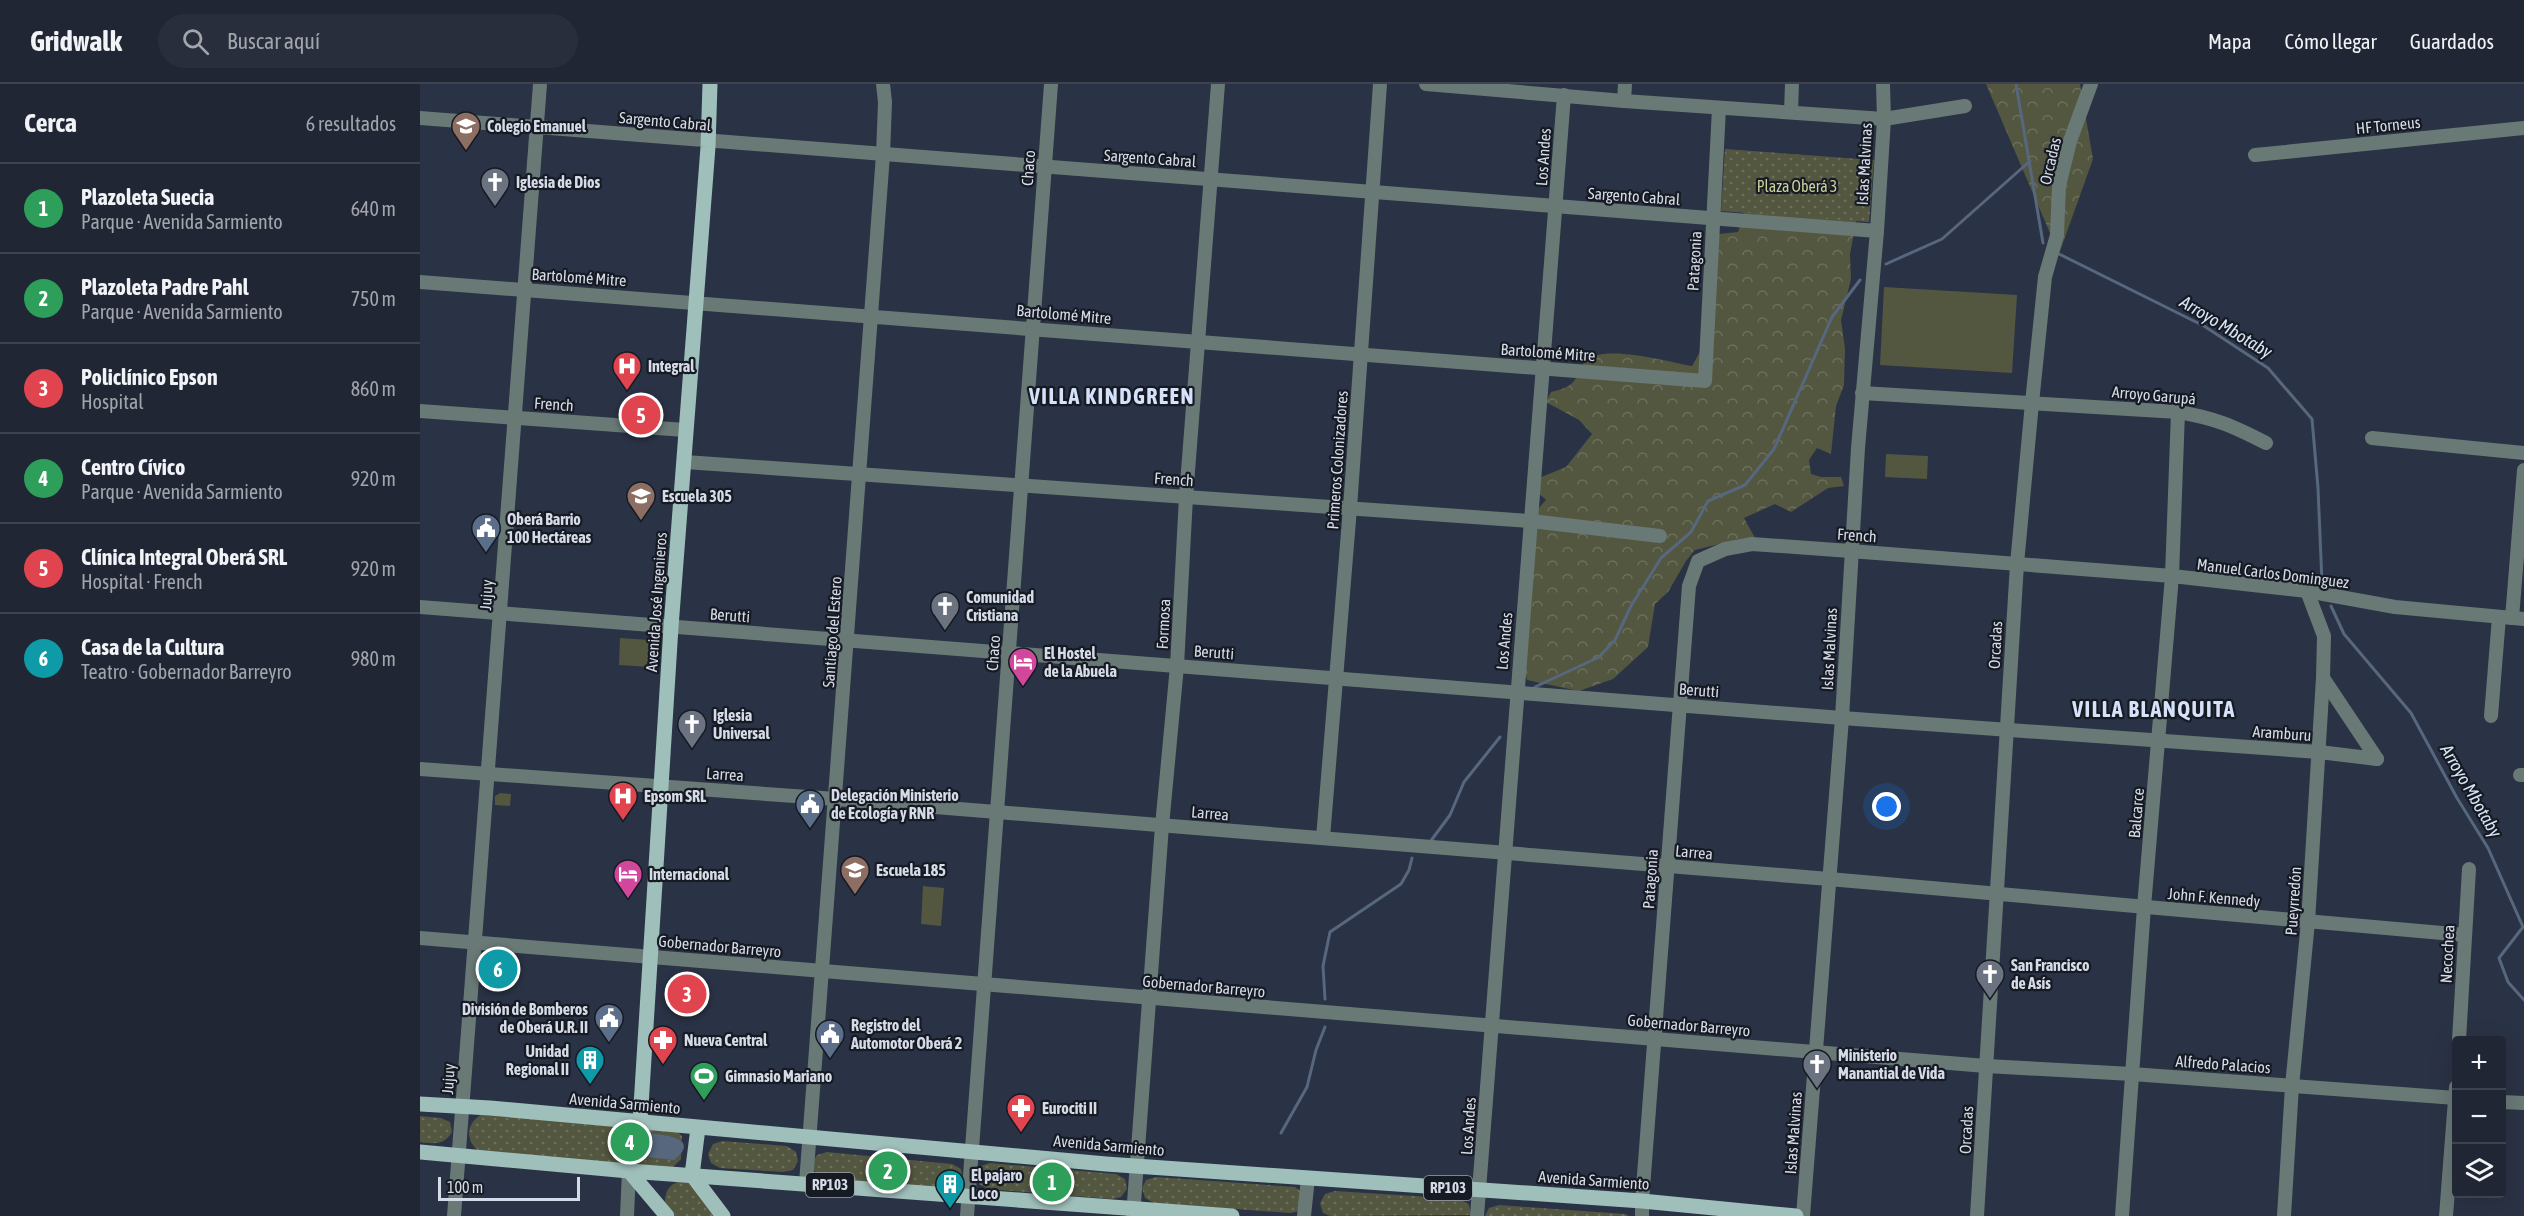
<!DOCTYPE html>
<html lang="es">
<head>
<meta charset="utf-8">
<style>
	body { margin:0; font-family:"Asap Condensed",sans-serif; background:#282e3c; color:#f1f3f6 }
	.controls { position:absolute; right:18px; bottom:18px; display:grid; overflow:hidden; border-radius:6px; box-shadow:0 6px 24px #0002 }
	.controls button { width:54px; height:54px; display:grid; place-items:center; padding:0; border:0; border-bottom:2px solid #3d434f; background:#202634; color:#f1f3f6; font:30px sans-serif }
	.scale { position:absolute; left:18px; bottom:15px; width:142px; box-sizing:border-box; padding-left:6px; border:3px solid #d6dbe8; border-top:0; font-size:16px; line-height:21px; white-space:nowrap; color:#d6dbe8; -webkit-text-stroke:4px #161a23; paint-order:stroke }
	.you { position:absolute; left:1467px; top:723px; width:21px; height:21px; margin:-15px; border:4px solid #fff; border-radius:50%; background:#1a73e8; box-shadow:0 0 0 9px #1a73e833 }
	.badge { display:grid; place-items:center; width:39px; height:39px; border-radius:50%; background:#db2777; color:#fff; font-size:20px; font-weight:700 }
	.pin { position:absolute; translate:-50% -50%; border:3px solid #fff; box-shadow:0 2px 6px #0006 }
	.list { margin:0; padding:0; list-style:none }
	h2 { display:flex; justify-content:space-between; align-items:center; height:78px; margin:0; padding:0 24px; font-size:26px }
	h2 small { font-size:20px; font-weight:400; color:#a2a5ac }
	.list li { display:grid; grid-template-columns:39px 1fr auto; gap:18px; align-items:center; box-sizing:border-box; height:90px; padding:0 24px; border-top:2px solid #3d434f }
	.list b { display:block; font-size:22px; white-space:nowrap }
	.list p { margin:0; font-size:20px; white-space:nowrap; color:#a2a5ac }
	.list em { font-size:20px; font-style:normal; color:#a2a5ac }
	.icon { flex:none; width:33px; height:33px; fill:none; stroke:currentColor; stroke-width:2; stroke-linecap:round; stroke-linejoin:round }
	.map { position:relative; flex:none; width:2104px; height:1132px; overflow:hidden }
	header { display:flex; align-items:center; gap:36px; box-sizing:border-box; height:84px; padding:0 30px; background:#202634; border-bottom:2px solid #3d434f }
	header strong { font-size:28px }
	nav { display:flex; gap:33px; margin-inline-start:auto; font-size:21px }
	.search { width:420px; height:54px; background:#282e3c; display:flex; align-items:center; gap:15px; box-sizing:border-box; padding:0 21px; border-radius:33px; color:#a2a5ac; font-size:22px }
	main { display:flex }
	aside { flex:1; background:#202634 }
	.map>svg:first-child { display:block }
	.green { fill:#535740 }
	.forest { fill:url(#forest-crowns) }
	.park { fill:url(#park-dots) }
	.water { fill:#56677e }
	.lines { fill:none; stroke-linecap:round; stroke-linejoin:round }
	.stream { stroke:#56677e; stroke-width:3 }
	.minor { stroke:#697976; stroke-width:14 }
	.major { stroke:#9fbfba; stroke-width:15 }
	.labels { text-anchor:middle; stroke-width:4.5; stroke-linejoin:round; paint-order:stroke }
	.shield { fill:#161a23; stroke:#9ca1ad; stroke-width:1.5 }
	.shield-label { font-size:15px; font-weight:bold; fill:#d6dbe8 }
	.street-label { font-size:16px; fill:#d6dbe8; stroke:#161a23 }
	.poi-label { font-size:16px; font-weight:bold; fill:#d6dbe8; stroke:#161a23; text-anchor:start }
	.park-label { font-size:16px; fill:#c9d19b; stroke:#161a23 }
	.water-label { font-size:18px; font-style:italic; fill:#d8e5f8; stroke:#161a23 }
	.district-label { font-size:22px; font-weight:bold; letter-spacing:1.5px; fill:#d6e1fa; stroke:#161a23 }
</style>
</head>
<body>
<header>
<strong>Gridwalk</strong>
<div class="search"><svg class="icon" aria-label="search" viewBox="0 0 24 24"><circle cx="10" cy="10" r="6"/><path d="M15 15l6 6"/></svg>Buscar aquí</div>
<nav><a>Mapa</a><a>Cómo llegar</a><a>Guardados</a></nav>
</header>
<main>
<aside>
<h2>Cerca<small>6 resultados</small></h2>
<ul class="list">
<li><span class="badge" style="background:#2e9e5b">1</span><div><b>Plazoleta Suecia</b><p>Parque · Avenida Sarmiento</p></div><em>640 m</em></li>
<li><span class="badge" style="background:#2e9e5b">2</span><div><b>Plazoleta Padre Pahl</b><p>Parque · Avenida Sarmiento</p></div><em>750 m</em></li>
<li><span class="badge" style="background:#e0444e">3</span><div><b>Policlínico Epson</b><p>Hospital</p></div><em>860 m</em></li>
<li><span class="badge" style="background:#2e9e5b">4</span><div><b>Centro Cívico</b><p>Parque · Avenida Sarmiento</p></div><em>920 m</em></li>
<li><span class="badge" style="background:#e0444e">5</span><div><b>Clínica Integral Oberá SRL</b><p>Hospital · French</p></div><em>920 m</em></li>
<li><span class="badge" style="background:#0f9aa8">6</span><div><b>Casa de la Cultura</b><p>Teatro · Gobernador Barreyro</p></div><em>980 m</em></li>
</ul>
</aside>
<div class="map">
<svg width="2104" height="1132" viewBox="0 0 2104 1132">
	<defs>
		<pattern id="forest-crowns" width="20" height="18" patternUnits="userSpaceOnUse" patternTransform="scale(1.5)"><rect width="20" height="18" fill="#535740"/><path d="M2 6a3 3 0 1 1 6 0M12 15a3 3 0 1 1 6 0" fill="none" stroke="#6b6f5c"/></pattern>
		<pattern id="park-dots" width="8" height="8" patternUnits="userSpaceOnUse" patternTransform="scale(1.5)"><rect width="8" height="8" fill="#535740"/><path d="M2 2h.1M6 6h.1" fill="none" stroke="#6b6f5c" stroke-width="1.8" stroke-linecap="round"/></pattern>
	</defs>
	<rect width="100%" height="100%" fill="#2a3245"/>
	<g class="green">
		<path d="M1464 203 1597 211 1592 289 1460 281Z"/>
		<path d="M1466 370 1508 372 1507 395 1465 393Z"/>
		<path d="M200 554 229 556 232 560 230 583 199 581Z"/>
		<path d="M80 709 91 710 90 722 75 721V712Z"/>
		<path d="M503 802 524 804 521 842 501 840Z"/>
	</g>
	<g class="forest">
		<path d="M1566 0H1660L1673 75 1639 170Z"/>
		<path d="M1376 70 1400 74 1437 132 1430 170 1431 195 1421 236 1425 265 1424 301 1416 322 1411 370 1397 364 1389 376 1391 390 1401 393H1421L1424 402 1408 404 1371 428 1355 420 1324 434 1335 454 1319 455 1275 466 1266 477 1248 508 1235 520 1228 563 1193 595 1159 607 1107 596 1103 578 1117 426 1126 416 1119 409V394L1146 383 1172 350 1159 336 1126 318 1131 308C1144 305 1154 302 1159 288 1161 284 1163 279 1166 276 1187 260 1248 278 1272 282L1291 248 1299 150 1318 148 1324 130 1311 107 1357 77Z"/>
	</g>
	<g class="park">
		<path d="M1305 65 1454 76 1449 138 1301 127Z"/>
		<path d="M62 1030 253 1044 262 1052 261 1075 252 1084 60 1068C45 1057 45 1040 62 1030Z"/>
		<path d="M0 1032 21 1034 30 1038 32 1048C24 1061 15 1060 0 1058Z"/>
		<path d="M302 1057 367 1062 376 1068 378 1077 373 1086 363 1088 300 1084 291 1079 288 1070 293 1060Z"/>
		<path d="M407 1068 532 1080 541 1085 543 1095 537 1103 528 1105 404 1094 395 1089 392 1079 397 1071Z"/>
		<path d="M570 1079 696 1090 705 1095 707 1105 701 1113 692 1115 568 1105 559 1100 556 1091 561 1082Z"/>
		<path d="M736 1093 875 1103 883 1109 880 1127 870 1129 734 1119 725 1114 722 1104 726 1096Z"/>
		<path d="M259 1097 269 1099 297 1132H256L245 1119C245 1107 248 1102 259 1097Z"/>
		<path d="M915 1107 1041 1115 1049 1121 1051 1131 910 1132 903 1129 900 1119 905 1110Z"/>
		<path d="M1079 1121 1205 1130 1209 1132H1065L1069 1124Z"/>
	</g>
	<path class="water" d="M223 1049C236 1050 285 1052 254 1076L220 1072Z"/>
	<g class="lines">
		<g class="stream">
			<path d="M1596 0 1623 159"/>
			<path d="M1639 170 1784 242 1848 284 1892 335 1898 404 1902 499"/>
			<path d="M1466 180 1522 155 1610 77"/>
			<path d="M1911 522 1924 550 1991 629 2037 714 2068 764 2103 843 2079 874 2088 898 2104 916"/>
			<path d="M1115 603 1179 573 1195 556 1211 522 1241 474 1271 448 1288 417 1325 401 1354 365 1412 233 1440 196"/>
			<path d="M1010 758 1030 731 1044 698 1080 653"/>
			<path d="M905 915 903 882 910 848 981 800 989 786 992 774"/>
			<path d="M861 1049 887 1003 896 966 905 943"/>
		</g>
		<g class="minor">
			<path d="M1006 0 1204 17 1464 35 1545 22"/>
			<path d="M1204 17 1205 0"/>
			<path d="M1371 28 1372 0"/>
			<path d="M0 34 1457 147"/>
			<path d="M1835 71 2104 44"/>
			<path d="M0 198 1285 297 1299 24"/>
			<path d="M1442 309 1758 328C1795 334 1813 342 1846 359"/>
			<path d="M0 327 265 346"/>
			<path d="M1952 354 2104 369"/>
			<path d="M265 378 1111 437 1240 452"/>
			<path d="M0 523 1422 634 1899 668 1957 675"/>
			<path d="M2092 534 2104 386"/>
			<path d="M1903 594 1957 675"/>
			<path d="M2071 632 2079 533"/>
			<path d="M0 685 416 715 1409 795 2045 851"/>
			<path d="M2100 691H2104"/>
			<path d="M903 754 930 424 960 0"/>
			<path d="M0 854 1566 982 1712 990 2036 1014"/>
			<path d="M2039 956 2049 785"/>
			<path d="M2082 1018 2104 1019"/>
			<path d="M386 1099 463 71 465 18 463 0"/>
			<path d="M34 1132 120 0"/>
			<path d="M207 1132 209 1087"/>
			<path d="M547 1132 631 0"/>
			<path d="M713 1132 742 742 757 582 766 413 798 0"/>
			<path d="M884 1132 888 1094"/>
			<path d="M1057 1132 1144 11"/>
			<path d="M1222 1132V1117L1269 502 1278 477 1305 465 1332 460 1430 467 1752 492 1887 507 1975 523 2104 535"/>
			<path d="M1383 1132 1422 634 1438 364 1457 147 1464 35 1463 0"/>
			<path d="M1557 1132 1597 480 1612 319 1625 193 1637 151 1639 102 1650 57 1671 0"/>
			<path d="M1702 1132 1724 823 1752 492 1758 328"/>
			<path d="M1864 1132 1872 1002 1888 838 1903 594 1904 552 1887 507"/>
			<path d="M2026 1132 2036 1003"/>
		</g>
		<g class="major">
			<path d="M0 1020 70 1024 686 1080 1222 1117 1376 1132"/>
			<path d="M220 1038 251 543 288 63 290 0"/>
			<path d="M278 1044 272 1091 303 1132"/>
			<path d="M0 1068 209 1087 812 1132"/>
			<path d="M209 1087 247 1132"/>
		</g>
	</g>
	<defs>
		<g id="school-pin" transform="scale(1.5)"><path d="M0 17L-7.5 6A9.5 9.5 0 1 1 7.5 6Z" fill="#8d6e63" stroke="#161a23"/><path d="M0-5L7-2L0 1L-7-2ZM-4 1L0 2.5L4 1V4Q0 6-4 4Z" fill="#fff"/></g>
		<g id="church-pin" transform="scale(1.5)"><path d="M0 17L-7.5 6A9.5 9.5 0 1 1 7.5 6Z" fill="#6b7280" stroke="#161a23"/><path d="M-1.2-6h2.4v3.5h3.3v2.4h-3.3V6h-2.4V-.1h-3.3v-2.4h3.3Z" fill="#fff"/></g>
		<g id="hospital-pin" transform="scale(1.5)"><path d="M0 17L-7.5 6A9.5 9.5 0 1 1 7.5 6Z" fill="#e0444e" stroke="#161a23"/><path d="M-5-5h3v3.5h4V-5h3V5h-3V1.5h-4V5h-3Z" fill="#fff"/></g>
		<g id="civic-pin" transform="scale(1.5)"><path d="M0 17L-7.5 6A9.5 9.5 0 1 1 7.5 6Z" fill="#5c6f8a" stroke="#161a23"/><path d="M-.6-6.5H3V-4.5H.6V-3L4-1V1h2V6H-6V1h2V-1L-.6-3ZM-1.2 2.5V6h2.4V2.5Z" fill="#fff"/></g>
		<g id="hotel-pin" transform="scale(1.5)"><path d="M0 17L-7.5 6A9.5 9.5 0 1 1 7.5 6Z" fill="#d1479c" stroke="#161a23"/><path d="M-6-4.5h1.5V1H6V5H4.5V3h-9V5H-6ZM-4 0a1.8 1.8 0 1 1 3.6 0ZM.5 0V-2.5h3Q6-2.5 6 0Z" fill="#fff"/></g>
		<g id="pharmacy-pin" transform="scale(1.5)"><path d="M0 17L-7.5 6A9.5 9.5 0 1 1 7.5 6Z" fill="#e0444e" stroke="#161a23"/><path d="M-2-6h4v4h4v4h-4v4h-4v-4h-4v-4h4Z" fill="#fff"/></g>
		<g id="building-pin" transform="scale(1.5)"><path d="M0 17L-7.5 6A9.5 9.5 0 1 1 7.5 6Z" fill="#0f9aa8" stroke="#161a23"/><path d="M-4-6H4V6H1V3H-1V6H-4ZM-2.5-4.3h1.7v1.8h-1.7ZM.8-4.3h1.7v1.8H.8ZM-2.5-1h1.7V.8h-1.7ZM.8-1h1.7V.8H.8Z" fill="#fff"/></g>
		<g id="stadium-pin" transform="scale(1.5)"><path d="M0 17L-7.5 6A9.5 9.5 0 1 1 7.5 6Z" fill="#2e9e5b" stroke="#161a23"/><path d="M0-5a6.5 5 0 1 0 0 10a6.5 5 0 1 0 0-10ZM-3.5-1.8h7v3.6h-7Z" fill="#fff"/></g>
	</defs>
	<g fill-rule="evenodd">
		<use href="#school-pin" x="46" y="42"/>
		<use href="#church-pin" x="75" y="98"/>
		<use href="#hospital-pin" x="207" y="282"/>
		<use href="#school-pin" x="221" y="412"/>
		<use href="#civic-pin" x="66" y="444"/>
		<use href="#church-pin" x="525" y="522"/>
		<use href="#hotel-pin" x="603" y="578"/>
		<use href="#church-pin" x="272" y="640"/>
		<use href="#hospital-pin" x="203" y="712"/>
		<use href="#civic-pin" x="390" y="720"/>
		<use href="#school-pin" x="435" y="786"/>
		<use href="#hotel-pin" x="208" y="790"/>
		<use href="#church-pin" x="1570" y="890"/>
		<use href="#civic-pin" x="189" y="934"/>
		<use href="#civic-pin" x="410" y="950"/>
		<use href="#pharmacy-pin" x="243" y="956"/>
		<use href="#building-pin" x="170" y="976"/>
		<use href="#church-pin" x="1397" y="980"/>
		<use href="#stadium-pin" x="284" y="992"/>
		<use href="#pharmacy-pin" x="601" y="1024"/>
		<use href="#building-pin" x="530" y="1100"/>
	</g>
	<g class="labels">
		<g class="shield">
			<rect x="386" y="1089" width="48" height="24" rx="4.5"/>
			<rect x="1004" y="1092" width="48" height="24" rx="4.5"/>
		</g>
		<g class="shield-label">
			<text x="410" y="1106">RP103</text>
			<text x="1028" y="1109">RP103</text>
		</g>
		<g class="street-label">
			<text transform="translate(245 37) rotate(5)" y="6">Sargento Cabral</text>
			<text transform="translate(1968 41) rotate(-6)" y="6">HF Torneus</text>
			<text transform="translate(1123 73) rotate(-86)" y="6">Los Andes</text>
			<text transform="translate(730 74) rotate(4)" y="6">Sargento Cabral</text>
			<text transform="translate(1630 77) rotate(-77)" y="6">Orcadas</text>
			<text transform="translate(1444 80) rotate(-87)" y="6">Islas Malvinas</text>
			<text transform="translate(608 84) rotate(-86)" y="6">Chaco</text>
			<text transform="translate(1214 112) rotate(4)" y="6">Sargento Cabral</text>
			<text transform="translate(1274 177) rotate(-87)" y="6">Patagonia</text>
			<text transform="translate(159 193) rotate(4)" y="6">Bartolomé Mitre</text>
			<text transform="translate(644 230) rotate(5)" y="6">Bartolomé Mitre</text>
			<text transform="translate(1128 268) rotate(4)" y="6">Bartolomé Mitre</text>
			<text transform="translate(1734 311) rotate(5)" y="6">Arroyo Garupá</text>
			<text transform="translate(134 320) rotate(4)" y="6">French</text>
			<text transform="translate(917 376) rotate(-86)" y="6">Primeros Colonizadores</text>
			<text transform="translate(754 395) rotate(4)" y="6">French</text>
			<text transform="translate(1437 451) rotate(4)" y="6">French</text>
			<text transform="translate(1853 489) rotate(7)" y="6">Manuel Carlos Dominguez</text>
			<text transform="translate(66 511) rotate(-86)" y="6">Jujuy</text>
			<text transform="translate(236 518) rotate(-86)" y="6">Avenida José Ingenieros</text>
			<text transform="translate(310 531) rotate(4)" y="6">Berutti</text>
			<text transform="translate(743 540) rotate(-87)" y="6">Formosa</text>
			<text transform="translate(412 548) rotate(-86)" y="6">Santiago del Estero</text>
			<text transform="translate(1084 557) rotate(-85)" y="6">Los Andes</text>
			<text transform="translate(1575 561) rotate(-87)" y="6">Orcadas</text>
			<text transform="translate(1409 565) rotate(-87)" y="6">Islas Malvinas</text>
			<text transform="translate(794 568) rotate(4)" y="6">Berutti</text>
			<text transform="translate(573 569) rotate(-86)" y="6">Chaco</text>
			<text transform="translate(1279 606) rotate(4)" y="6">Berutti</text>
			<text transform="translate(1862 649) rotate(4)" y="6">Aramburu</text>
			<text transform="translate(305 690) rotate(4)" y="6">Larrea</text>
			<text transform="translate(790 729) rotate(5)" y="6">Larrea</text>
			<text transform="translate(1716 729) rotate(-85)" y="6">Balcarce</text>
			<text transform="translate(1274 768) rotate(5)" y="6">Larrea</text>
			<text transform="translate(1230 795) rotate(-86)" y="6">Patagonia</text>
			<text transform="translate(1794 813) rotate(5)" y="6">John F. Kennedy</text>
			<text transform="translate(1873 817) rotate(-86)" y="6">Pueyrredón</text>
			<text transform="translate(300 862) rotate(5)" y="6">Gobernador Barreyro</text>
			<text transform="translate(2027 870) rotate(-87)" y="6">Necochea</text>
			<text transform="translate(784 902) rotate(5)" y="6">Gobernador Barreyro</text>
			<text transform="translate(1269 941) rotate(5)" y="6">Gobernador Barreyro</text>
			<text transform="translate(1803 980) rotate(4)" y="6">Alfredo Palacios</text>
			<text transform="translate(28 995) rotate(-86)" y="6">Jujuy</text>
			<text transform="translate(205 1019) rotate(5)" y="6">Avenida Sarmiento</text>
			<text transform="translate(1048 1042) rotate(-86)" y="6">Los Andes</text>
			<text transform="translate(1546 1046) rotate(-87)" y="6">Orcadas</text>
			<text transform="translate(1373 1049) rotate(-86)" y="6">Islas Malvinas</text>
			<text transform="translate(689 1061) rotate(5)" y="6">Avenida Sarmiento</text>
			<text transform="translate(1174 1096) rotate(4)" y="6">Avenida Sarmiento</text>
		</g>
		<g class="poi-label">
			<text x="67" y="48">Colegio Emanuel</text>
			<text x="96" y="104">Iglesia de Dios</text>
			<text x="228" y="288">Integral</text>
			<text x="242" y="418">Escuela 305</text>
			<text x="87" y="441">Oberá Barrio<tspan x="87" dy="18">100 Hectáreas</tspan></text>
			<text x="546" y="519">Comunidad<tspan x="546" dy="18">Cristiana</tspan></text>
			<text x="624" y="575">El Hostel<tspan x="624" dy="18">de la Abuela</tspan></text>
			<text x="293" y="637">Iglesia<tspan x="293" dy="18">Universal</tspan></text>
			<text x="411" y="717">Delegación Ministerio<tspan x="411" dy="18">de Ecología y RNR</tspan></text>
			<text x="224" y="718">Epsom SRL</text>
			<text x="456" y="792">Escuela 185</text>
			<text x="229" y="796">Internacional</text>
			<text x="1591" y="887">San Francisco<tspan x="1591" dy="18">de Asís</tspan></text>
			<text x="168" y="931" text-anchor="end">División de Bomberos<tspan x="168" dy="18">de Oberá U.R. II</tspan></text>
			<text x="431" y="947">Registro del<tspan x="431" dy="18">Automotor Oberá 2</tspan></text>
			<text x="264" y="962">Nueva Central</text>
			<text x="149" y="973" text-anchor="end">Unidad<tspan x="149" dy="18">Regional II</tspan></text>
			<text x="1418" y="977">Ministerio<tspan x="1418" dy="18">Manantial de Vida</tspan></text>
			<text x="305" y="998">Gimnasio Mariano</text>
			<text x="622" y="1030">Eurociti II</text>
			<text x="551" y="1097">El pajaro<tspan x="551" dy="18">Loco</tspan></text>
		</g>
		<g class="park-label">
			<text x="1377" y="108">Plaza Oberá 3</text>
		</g>
		<g class="water-label">
			<text transform="translate(1806 243) rotate(31)" y="6">Arroyo Mbotaby</text>
			<text transform="translate(2051 707) rotate(60)" y="6">Arroyo Mbotaby</text>
		</g>
		<g class="district-label">
			<text x="692" y="320">VILLA KINDGREEN</text>
			<text x="1734" y="633">VILLA BLANQUITA</text>
		</g>
	</g>
</svg>
<div class="controls">
<button>+</button>
<button>−</button>
<button><svg class="icon" aria-label="layers" viewBox="0 0 24 24"><path d="M12 4l9 5-9 5-9-5zM3 14l9 5 9-5"/></svg></button>
</div>
<div class="scale">100 m</div>
<div class="you"></div>
<div class="pin badge" style="left:632px;top:1098px;background:#2e9e5b">1</div>
<div class="pin badge" style="left:468px;top:1087px;background:#2e9e5b">2</div>
<div class="pin badge" style="left:267px;top:910px;background:#e0444e">3</div>
<div class="pin badge" style="left:210px;top:1058px;background:#2e9e5b">4</div>
<div class="pin badge" style="left:221px;top:331px;background:#e0444e">5</div>
<div class="pin badge" style="left:78px;top:885px;background:#0f9aa8">6</div>
</div>
</main>
</body>
</html>
